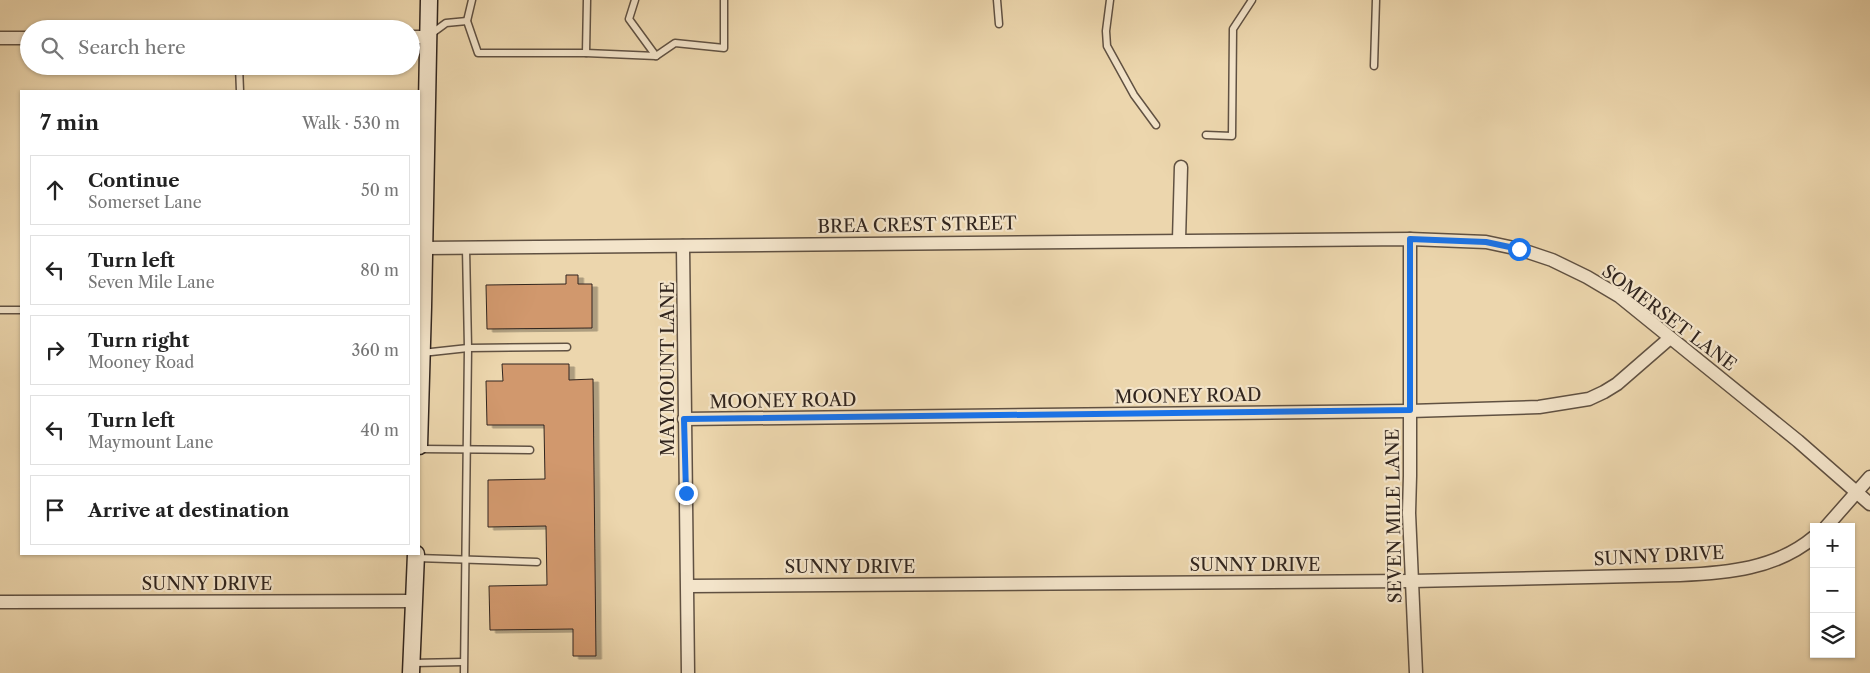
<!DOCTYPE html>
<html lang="en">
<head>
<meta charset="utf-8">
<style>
	body { margin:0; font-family:"Libre Caslon Text",serif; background:#f6f6f6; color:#222 }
	.controls { position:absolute; right:15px; bottom:15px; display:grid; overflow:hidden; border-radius:0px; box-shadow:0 1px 4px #0004 }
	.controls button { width:45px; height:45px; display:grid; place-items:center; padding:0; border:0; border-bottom:1px solid #e0e0e0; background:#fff; color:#222; font:25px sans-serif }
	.stop { position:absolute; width:15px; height:15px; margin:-11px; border:4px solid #1a73e8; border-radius:50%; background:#fff }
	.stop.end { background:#1a73e8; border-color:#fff; box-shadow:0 1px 5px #0008 }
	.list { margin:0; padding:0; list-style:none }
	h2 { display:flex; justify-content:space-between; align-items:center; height:65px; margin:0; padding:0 20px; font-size:21px }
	h2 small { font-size:16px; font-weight:400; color:#767676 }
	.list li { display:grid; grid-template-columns:32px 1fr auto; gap:15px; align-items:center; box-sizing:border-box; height:70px; margin:0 10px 10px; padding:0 10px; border:1px solid #e0e0e0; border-radius:0px }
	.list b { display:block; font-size:19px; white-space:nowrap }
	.list p { margin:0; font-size:16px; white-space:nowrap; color:#767676 }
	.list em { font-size:16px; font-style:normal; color:#767676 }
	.icon { flex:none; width:28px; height:28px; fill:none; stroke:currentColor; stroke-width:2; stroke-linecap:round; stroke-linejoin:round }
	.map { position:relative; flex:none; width:1870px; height:673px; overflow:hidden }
	.search { position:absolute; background:#fff; box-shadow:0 1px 4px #0004; left:20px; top:20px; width:400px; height:55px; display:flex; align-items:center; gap:12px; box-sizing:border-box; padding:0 18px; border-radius:28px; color:#767676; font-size:19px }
	.panel { position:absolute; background:#fff; box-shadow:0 1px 4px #0004; left:20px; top:90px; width:400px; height:465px; border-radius:0px }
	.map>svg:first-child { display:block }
	.building { fill:#d1986d; stroke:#31251e; filter:url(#shadow) }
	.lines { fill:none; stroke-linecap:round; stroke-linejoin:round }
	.service-casing { stroke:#605142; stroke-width:9 }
	.minor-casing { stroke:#605142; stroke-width:15 }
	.secondary-casing { stroke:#31251e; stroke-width:19 }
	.service { stroke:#f3e4ca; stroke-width:6 }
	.minor { stroke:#f3e4ca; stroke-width:12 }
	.secondary { stroke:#f3e4ca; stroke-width:16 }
	.route { stroke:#1a73e8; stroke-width:6 }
	.labels { text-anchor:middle; stroke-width:4.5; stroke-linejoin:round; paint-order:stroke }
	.street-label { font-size:18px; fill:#31251e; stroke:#f3e4ca }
</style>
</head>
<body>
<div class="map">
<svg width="1870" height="673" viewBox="0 0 1870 673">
	<defs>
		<filter id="shadow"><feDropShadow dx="5.5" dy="3" stdDeviation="0" flood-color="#0004"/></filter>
	</defs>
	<rect width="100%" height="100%" fill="#ecd6ad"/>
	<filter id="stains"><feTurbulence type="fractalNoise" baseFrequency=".004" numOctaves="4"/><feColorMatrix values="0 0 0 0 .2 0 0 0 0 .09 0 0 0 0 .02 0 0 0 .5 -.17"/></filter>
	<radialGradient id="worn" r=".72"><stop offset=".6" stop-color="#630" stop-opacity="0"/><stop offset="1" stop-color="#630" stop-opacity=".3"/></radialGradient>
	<g class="building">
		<path d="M566 275H578V284H592V328L487 329 486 285 566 284Z"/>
		<path d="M502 364H569V380L593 379 596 656H573V629L490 630 489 586 547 585 546 526 488 527V480L545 479 544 425H487L486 381H503Z"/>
	</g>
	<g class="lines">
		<g class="service-casing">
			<g id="service">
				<path d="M472 0 467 21 478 53H586L656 56 675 43 724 48V0"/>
				<path d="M635 0 629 19 656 56"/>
				<path d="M997 0 999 24"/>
				<path d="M1110 0 1106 31 1107 46 1134 95 1156 125"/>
				<path d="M431 34 446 23 467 21"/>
				<path d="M586 53 587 0"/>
				<path d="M239 66 240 91"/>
				<path d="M1374 66 1376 0"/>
				<path d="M1206 135 1232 136 1233 29 1252 0"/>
				<path d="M0 310H21"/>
				<path d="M422 353 468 348 567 347"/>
				<path d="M420 449 530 450"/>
				<path d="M417 558 537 562"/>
				<path d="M413 663 463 662"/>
				<path d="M464 673 468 348 466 248"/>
			</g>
		</g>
		<g class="minor-casing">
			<g id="minor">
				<path d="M411 37H428"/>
				<path d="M0 38H29"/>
				<path d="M1410 239V476L1409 513 1416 673"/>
				<path d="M1179 240 1181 167"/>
				<path d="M683 246 688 673"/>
				<path d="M424 248 1410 239 1486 242 1519 249 1552 260 1587 277 1619 296 1798 441 1870 504"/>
				<path d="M684 419 1410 411 1539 407 1589 399 1604 392 1617 384 1670 338"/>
				<path d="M1826 527 1870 477"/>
				<path d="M689 586 1412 581 1680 575C1727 573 1776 569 1814 537"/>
				<path d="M0 602 414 601"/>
			</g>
		</g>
		<g class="secondary-casing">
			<g id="secondary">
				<path d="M419 446 423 307 429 0"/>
				<path d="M411 673 416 554"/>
			</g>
		</g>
		<use href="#service" class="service"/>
		<use href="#minor" class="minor"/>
		<use href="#secondary" class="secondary"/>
	</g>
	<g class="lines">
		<path class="route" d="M686 493 684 419 1410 410V239L1486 242 1519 249"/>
	</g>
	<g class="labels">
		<g class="street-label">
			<text transform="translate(917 225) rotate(-1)" y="6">BREA CREST STREET</text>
			<text transform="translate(1669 318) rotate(37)" y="6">SOMERSET LANE</text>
			<text transform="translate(668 369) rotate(-90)" y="6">MAYMOUNT LANE</text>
			<text transform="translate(1188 396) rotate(-1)" y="6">MOONEY ROAD</text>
			<text transform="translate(783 401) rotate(-1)" y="6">MOONEY ROAD</text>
			<text transform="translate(1394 516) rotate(-91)" y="6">SEVEN MILE LANE</text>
			<text transform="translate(1659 556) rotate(-3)" y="6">SUNNY DRIVE</text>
			<text x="1255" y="571">SUNNY DRIVE</text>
			<text x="850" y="573">SUNNY DRIVE</text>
			<text x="207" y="590">SUNNY DRIVE</text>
		</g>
	</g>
	<rect width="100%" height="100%" filter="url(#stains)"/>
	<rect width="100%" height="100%" fill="url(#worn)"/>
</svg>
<div class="controls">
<button>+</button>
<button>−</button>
<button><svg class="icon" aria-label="layers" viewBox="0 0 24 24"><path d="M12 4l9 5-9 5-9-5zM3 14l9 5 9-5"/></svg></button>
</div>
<div class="stop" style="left:1519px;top:249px"></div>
<div class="stop end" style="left:686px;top:493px"></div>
<div class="search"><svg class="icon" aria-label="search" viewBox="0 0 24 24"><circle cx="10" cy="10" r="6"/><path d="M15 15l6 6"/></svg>Search here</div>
<section class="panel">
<h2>7 min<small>Walk · 530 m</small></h2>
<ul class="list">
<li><svg class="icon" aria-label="ahead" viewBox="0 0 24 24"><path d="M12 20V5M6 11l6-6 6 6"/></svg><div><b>Continue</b><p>Somerset Lane</p></div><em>50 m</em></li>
<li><svg class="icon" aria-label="left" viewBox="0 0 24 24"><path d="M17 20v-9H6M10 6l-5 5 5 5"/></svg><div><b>Turn left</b><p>Seven Mile Lane</p></div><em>80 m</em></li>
<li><svg class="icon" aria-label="right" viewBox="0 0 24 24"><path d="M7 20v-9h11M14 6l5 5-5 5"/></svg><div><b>Turn right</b><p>Mooney Road</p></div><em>360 m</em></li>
<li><svg class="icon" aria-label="left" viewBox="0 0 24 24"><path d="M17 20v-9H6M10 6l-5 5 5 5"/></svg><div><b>Turn left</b><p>Maymount Lane</p></div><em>40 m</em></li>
<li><svg class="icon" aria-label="arrive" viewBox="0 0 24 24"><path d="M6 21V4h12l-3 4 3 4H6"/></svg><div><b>Arrive at destination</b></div></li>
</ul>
</section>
</div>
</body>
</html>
